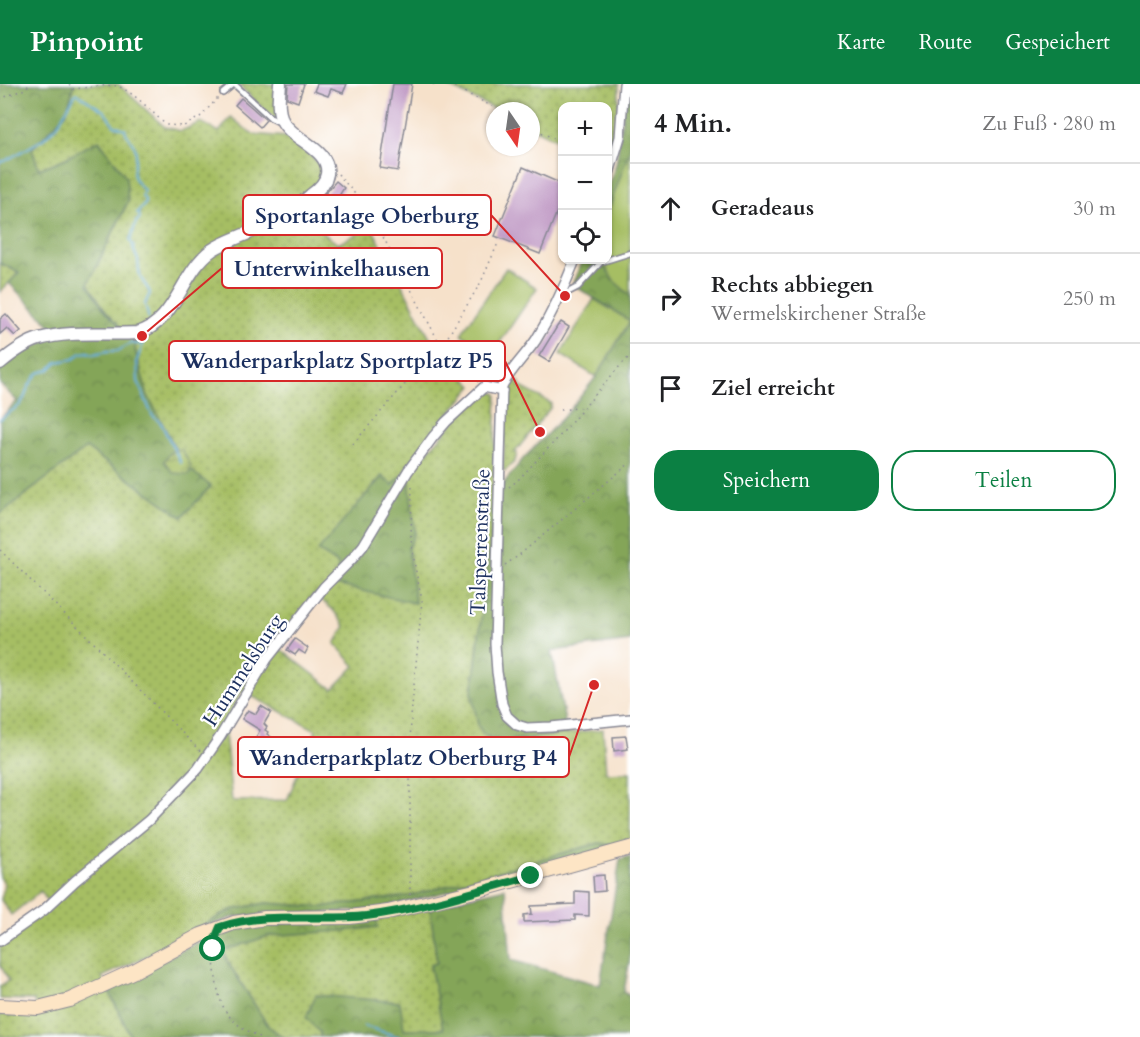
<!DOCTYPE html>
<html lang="de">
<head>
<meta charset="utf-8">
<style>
	body { margin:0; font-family:Cardo,serif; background:#f6f6f6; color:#202124 }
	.controls { position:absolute; right:18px; top:18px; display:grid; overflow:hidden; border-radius:12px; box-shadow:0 2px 4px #0004 }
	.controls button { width:54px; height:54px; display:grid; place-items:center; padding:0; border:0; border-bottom:2px solid #e0e0e0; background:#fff; color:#202124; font:30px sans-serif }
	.compass { position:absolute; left:486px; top:18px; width:54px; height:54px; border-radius:50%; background:#fff; box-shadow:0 2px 4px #0004; rotate:167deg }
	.stop { position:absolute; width:18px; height:18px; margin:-14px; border:4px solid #0b8043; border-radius:50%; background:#fff }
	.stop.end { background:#0b8043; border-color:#fff; box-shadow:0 2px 6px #0008 }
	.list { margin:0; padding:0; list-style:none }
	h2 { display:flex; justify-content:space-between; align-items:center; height:78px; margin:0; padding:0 24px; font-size:26px }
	h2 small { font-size:20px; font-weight:400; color:#757577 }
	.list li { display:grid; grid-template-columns:39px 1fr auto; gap:18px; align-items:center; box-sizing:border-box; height:90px; padding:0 24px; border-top:2px solid #e0e0e0 }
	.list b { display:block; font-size:22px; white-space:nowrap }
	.list p { margin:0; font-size:20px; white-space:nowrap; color:#757577 }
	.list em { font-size:20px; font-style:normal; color:#757577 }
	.actions { display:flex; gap:12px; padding:18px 24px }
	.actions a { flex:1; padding:14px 0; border:2px solid #0b8043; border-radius:24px; text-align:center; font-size:21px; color:#0b8043 }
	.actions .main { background:#0b8043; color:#fff }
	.icon { flex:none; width:33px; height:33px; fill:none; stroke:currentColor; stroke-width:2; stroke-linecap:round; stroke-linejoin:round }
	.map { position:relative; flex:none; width:630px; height:953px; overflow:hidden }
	header { display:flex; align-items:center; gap:36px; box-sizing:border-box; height:84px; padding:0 30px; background:#0b8043; color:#fff }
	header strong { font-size:28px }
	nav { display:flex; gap:33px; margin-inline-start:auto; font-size:21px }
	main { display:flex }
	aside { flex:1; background:#fff }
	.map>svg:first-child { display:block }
	.grass { fill:url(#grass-dots); stroke:#607660; stroke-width:1.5; fill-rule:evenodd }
	.forest { fill:url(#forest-crowns); stroke:#506a5c; stroke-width:1.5 }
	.wetland { fill:url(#wetland-marsh); stroke:#607660; stroke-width:1.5 }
	.pitch { fill:#a6be63; stroke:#607660; stroke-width:1.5 }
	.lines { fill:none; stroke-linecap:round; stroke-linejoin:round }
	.stream { stroke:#66addc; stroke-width:2 }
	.building { fill:#c09ac5 }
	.service-casing { stroke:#888894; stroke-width:8 }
	.minor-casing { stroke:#888894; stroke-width:12 }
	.tertiary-casing { stroke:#888894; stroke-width:15 }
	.secondary-casing { stroke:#888894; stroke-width:16 }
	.path { stroke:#888894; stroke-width:1.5; stroke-dasharray:1.5 4.5; stroke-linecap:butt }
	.service { stroke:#fff; stroke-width:4.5 }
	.minor { stroke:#fff; stroke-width:9 }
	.tertiary { stroke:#fff; stroke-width:12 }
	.secondary { stroke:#fde5c5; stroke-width:14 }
	.route { stroke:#0b8043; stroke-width:8 }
	.labels { text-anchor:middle; stroke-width:4.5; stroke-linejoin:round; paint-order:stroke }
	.street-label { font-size:21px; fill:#1b2f5e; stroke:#fff }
	.leader { fill:none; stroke:#d62828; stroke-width:2 }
	.callout-dot { fill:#d62828; stroke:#fff; stroke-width:2 }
	.callout { fill:#fff; stroke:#d62828; stroke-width:2 }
	.callout-label { font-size:22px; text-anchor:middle; font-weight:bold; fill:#1b2f5e }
</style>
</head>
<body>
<header>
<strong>Pinpoint</strong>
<nav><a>Karte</a><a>Route</a><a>Gespeichert</a></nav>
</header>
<main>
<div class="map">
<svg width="630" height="953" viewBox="0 0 630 953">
	<defs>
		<pattern id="grass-dots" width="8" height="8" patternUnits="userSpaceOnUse" patternTransform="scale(1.5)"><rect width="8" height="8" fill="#a6be63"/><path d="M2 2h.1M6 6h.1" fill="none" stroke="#869b55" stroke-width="1.8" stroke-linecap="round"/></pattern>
		<pattern id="forest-crowns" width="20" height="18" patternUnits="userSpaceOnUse" patternTransform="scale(1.5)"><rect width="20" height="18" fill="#84a559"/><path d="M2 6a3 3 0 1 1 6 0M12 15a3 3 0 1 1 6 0" fill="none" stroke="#6b874d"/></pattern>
		<pattern id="wetland-marsh" width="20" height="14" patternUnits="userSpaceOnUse" patternTransform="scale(1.5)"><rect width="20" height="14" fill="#a6be63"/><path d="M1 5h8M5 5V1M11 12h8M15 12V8" fill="none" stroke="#869b55"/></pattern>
	</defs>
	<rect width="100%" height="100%" fill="#fff"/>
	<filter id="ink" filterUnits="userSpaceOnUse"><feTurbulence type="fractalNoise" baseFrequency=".0167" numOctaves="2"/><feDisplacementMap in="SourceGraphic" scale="12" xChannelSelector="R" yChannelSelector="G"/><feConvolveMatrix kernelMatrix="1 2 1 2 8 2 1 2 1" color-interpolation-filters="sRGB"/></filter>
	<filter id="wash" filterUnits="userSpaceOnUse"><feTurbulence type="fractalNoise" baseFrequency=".008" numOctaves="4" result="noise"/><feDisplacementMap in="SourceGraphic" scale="24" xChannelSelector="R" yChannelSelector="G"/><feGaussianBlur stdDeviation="1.35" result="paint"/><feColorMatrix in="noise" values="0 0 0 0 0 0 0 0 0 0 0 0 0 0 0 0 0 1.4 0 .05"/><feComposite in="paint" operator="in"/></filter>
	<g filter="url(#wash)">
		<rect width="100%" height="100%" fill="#f6e1ca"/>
		<g class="grass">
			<path d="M73 0H118L165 43 181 47 201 38 219 48 231 33 252 50 288 53 332 90 319 109 300 132 338 160 371 142 435 263 473 302 425 358 402 391 393 401 382 392 319 467 338 480 415 519 408 464 415 448 409 395 414 383 467 323 487 306 497 310 491 454 472 610 478 641 487 653 505 658 603 645 606 689 630 688V761L617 764 599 759 410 812 322 823 266 819 231 826 155 868 102 893 131 953H0V930L24 932 37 931 34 916 0 915V902L9 896 0 881V859L49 820 41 807 11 831 1 816 4 800 0 793V430L86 364 182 433 184 381 147 310 135 265 122 245 105 226 88 200 128 118 64 75 39 85 32 65 66 29 72 9ZM314 510 333 526 345 542 335 560 355 582 333 605 279 564ZM242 607 316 646 287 716 232 717 224 640Z"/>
			<path d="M238 0H276L278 37 258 20Z"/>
			<path d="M443 0H619C619 27 616 52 608 78V22H562V58L531 43V27H499Z"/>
			<path d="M0 179 19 189 0 208Z"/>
			<path d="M512 293 520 299 519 302 551 319V323L515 368 517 369 515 377 505 387 503 386 506 307 509 299Z"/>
			<path d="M430 822 437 880 430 881 444 945 320 949V953H283L268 942 227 877 224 867 267 852 377 843 376 834Z"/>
		</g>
		<g class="forest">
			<path d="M0 0H73L72 9 66 29 32 65 39 85 64 75 99 56 126 93 128 117 88 200 105 226 122 244H140L135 265 147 310 184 381 211 402 182 433 86 364 0 430V335L17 317 0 300V279L60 251 9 199 19 188 0 179Z"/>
			<path d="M627 0H630V65L608 128V103L616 80Z"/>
			<path d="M582 176H591L589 181 606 184 614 196 630 211V237L573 201Z"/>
			<path d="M630 238V557L552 567 567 649 505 658 487 653 482 649 478 641 472 611 491 454 492 405H499L523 375 568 328 596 293Z"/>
			<path d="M402 391 409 395 415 449 408 464 415 519 336 501 338 480 318 467 382 392 393 401Z"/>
			<path d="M599 759 610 761 617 764 375 826 234 833 195 846 231 826 266 819 322 823 410 812Z"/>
			<path d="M630 772V874L624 908 630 911V953H320V949L306 933 316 911 400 918 404 945H443L430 881 437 879 430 822 505 804 511 876 600 901 620 775Z"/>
			<path d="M376 834 378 843 353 846 268 852 224 867 227 877 268 942 283 953H131L108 905 193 860 236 842Z"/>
		</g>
		<path class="wetland" d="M182 366 191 382 189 390 173 389 164 377 172 367Z"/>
		<g class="pitch">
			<path d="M630 65V211L613 196 606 184 589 181 591 176H608V128Z"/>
			<path d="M506 184 537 204 492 270 461 250Z"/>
			<path d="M594 215 630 237 596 293 560 270Z"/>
		</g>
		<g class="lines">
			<g class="stream">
				<path d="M0 78 5 77 42 56 57 42 76 9 104 27 114 41 125 45C126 53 131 54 134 61 142 78 122 88 144 106L142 113 145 115V120L137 129 139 130 140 134 136 138 130 157 133 161C133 168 136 170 138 176 139 183 138 190 142 196 145 201 148 203 150 209L145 220 149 235"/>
				<path d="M145 255 137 276 138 297 152 331 161 339 181 379"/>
				<path d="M0 335 20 321 25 312 28 303 38 289 49 286 57 278 74 275 81 269 88 268 93 270 108 267H118L131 259 143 261"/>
				<path d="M364 942 399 953"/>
			</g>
		</g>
		<g id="blocks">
			<g class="building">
				<path d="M288 0H304L298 18 287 14Z"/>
				<path d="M317 0H347L343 9 331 5 328 12 314 7Z"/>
				<path d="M393 0H412L398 87 380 84Z"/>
				<path d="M241 14 266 36 260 43 235 21Z"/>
				<path d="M523 83 562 100V115L540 170 495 152Z"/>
				<path d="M336 97 344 104 340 110 344 113 325 137 320 132 332 117 324 111Z"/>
				<path d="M6 230 21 247 15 252 7 244 0 250V235Z"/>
				<path d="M561 238 569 243 549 278 539 272 558 241H559Z"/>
				<path d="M295 555 308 564 305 570 299 566 295 571 287 566Z"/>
				<path d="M261 622 271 628 264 640 267 643 265 646 268 648 267 650 274 655 269 662 256 653 260 646 242 635 248 626 256 630Z"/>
				<path d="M626 652 628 665 614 667 613 653Z"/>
				<path d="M604 791 605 807 594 808 593 792Z"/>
				<path d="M575 807 589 808V832L575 831V836L524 838V831L532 830 531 822 575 820Z"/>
			</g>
		</g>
	</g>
	<g filter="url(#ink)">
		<use href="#blocks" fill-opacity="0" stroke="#888894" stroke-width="1.5"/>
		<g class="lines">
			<g class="service-casing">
				<g id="service">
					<path d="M223 9 234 0 271 34 281 39"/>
					<path d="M561 212 578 203 601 178 630 169"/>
				</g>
			</g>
			<g class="minor-casing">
				<g id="minor">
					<path d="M608 93 620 53 624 0"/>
					<path d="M575 176C564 204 552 230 536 256 525 272 511 285 502 302L495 560 497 588 502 620 507 632 517 641 527 644 551 643 630 635"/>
					<path d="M0 857 44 826 75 797 149 736 198 685 220 653 267 575 324 503 351 476 363 462 408 387 433 353 446 338 484 303 502 307"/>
				</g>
			</g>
			<g class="tertiary-casing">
				<path id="tertiary" d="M0 279C11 270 25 259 39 255 71 246 105 251 137 249 176 239 181 188 212 166 224 158 240 153 253 147 275 138 294 127 311 111 318 106 326 98 327 90 331 65 291 56 282 36 277 25 279 12 280 0"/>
			</g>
			<g class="secondary-casing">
				<path id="secondary" d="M0 922 38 924 70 916 134 887 201 851 234 839 265 834 350 833 388 828 479 806 630 764"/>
			</g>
			<g class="path">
				<path d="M69 0 73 5C84 4 107 0 117 2 133 7 154 30 166 41L184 42 200 33 218 14"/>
				<path d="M433 0 436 1 439 0"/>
				<path d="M449 0 501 27"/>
				<path d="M0 15 25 5 30 0"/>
				<path d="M531 43 562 59"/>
				<path d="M338 90 355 110 373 134 440 260 453 276 478 298"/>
				<path d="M561 326 584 323"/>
				<path d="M353 360 440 260 447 254 481 198 499 157"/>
				<path d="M509 403 517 397 557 355 618 284 630 272"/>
				<path d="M0 466 98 563 200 667"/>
				<path d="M505 481 518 472 630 379"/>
				<path d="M410 811V667L411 633 422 516 415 483 411 455 412 400"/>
				<path d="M214 857C212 867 214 876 215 886 219 923 225 937 260 953"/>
			</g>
			<use href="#service" class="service"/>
			<use href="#minor" class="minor"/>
			<use href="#tertiary" class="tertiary"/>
			<use href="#secondary" class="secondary"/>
		</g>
	</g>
	<g class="lines" filter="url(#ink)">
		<path class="route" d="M213 865 215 855 220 843C268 827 317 837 366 832 422 825 477 807 531 792"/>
	</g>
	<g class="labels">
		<g class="street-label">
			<text transform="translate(480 458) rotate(-88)" y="7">Talsperrenstraße</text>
			<text transform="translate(243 586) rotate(-57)" y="7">Hummelsburg</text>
		</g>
	</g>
	<path class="leader" d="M565 212L491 131M142 252L222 184M540 348L505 277M594 601L569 673"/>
	<g class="callout-dot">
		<circle cx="565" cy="212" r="6"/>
		<circle cx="142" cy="252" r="6"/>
		<circle cx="540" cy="348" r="6"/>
		<circle cx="594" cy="601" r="6"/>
	</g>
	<g class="callout">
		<rect x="243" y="111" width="248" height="40" rx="6"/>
		<rect x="222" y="164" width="220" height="40" rx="6"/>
		<rect x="169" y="257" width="336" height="40" rx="6"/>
		<rect x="238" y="653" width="331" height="40" rx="6"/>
	</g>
	<g class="callout-label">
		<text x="367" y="139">Sportanlage Oberburg</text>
		<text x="332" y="192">Unterwinkelhausen</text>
		<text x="337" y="284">Wanderparkplatz Sportplatz P5</text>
		<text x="403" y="681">Wanderparkplatz Oberburg P4</text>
	</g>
</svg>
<div class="controls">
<button>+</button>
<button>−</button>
<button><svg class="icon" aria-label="locate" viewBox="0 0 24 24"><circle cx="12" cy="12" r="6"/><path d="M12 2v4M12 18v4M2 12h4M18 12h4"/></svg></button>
</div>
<svg class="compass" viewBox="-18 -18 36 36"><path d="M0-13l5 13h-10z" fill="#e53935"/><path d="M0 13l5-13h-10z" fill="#757577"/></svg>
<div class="stop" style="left:213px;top:865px"></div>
<div class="stop end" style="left:531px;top:792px"></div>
</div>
<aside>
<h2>4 Min.<small>Zu Fuß · 280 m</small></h2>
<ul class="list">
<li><svg class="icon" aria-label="ahead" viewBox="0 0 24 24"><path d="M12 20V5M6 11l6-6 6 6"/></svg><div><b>Geradeaus</b></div><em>30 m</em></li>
<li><svg class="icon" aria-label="right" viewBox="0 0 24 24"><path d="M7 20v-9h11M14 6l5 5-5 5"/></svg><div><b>Rechts abbiegen</b><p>Wermelskirchener Straße</p></div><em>250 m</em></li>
<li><svg class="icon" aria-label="arrive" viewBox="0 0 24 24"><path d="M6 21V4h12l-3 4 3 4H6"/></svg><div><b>Ziel erreicht</b></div></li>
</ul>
<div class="actions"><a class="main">Speichern</a><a>Teilen</a></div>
</aside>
</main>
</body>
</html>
